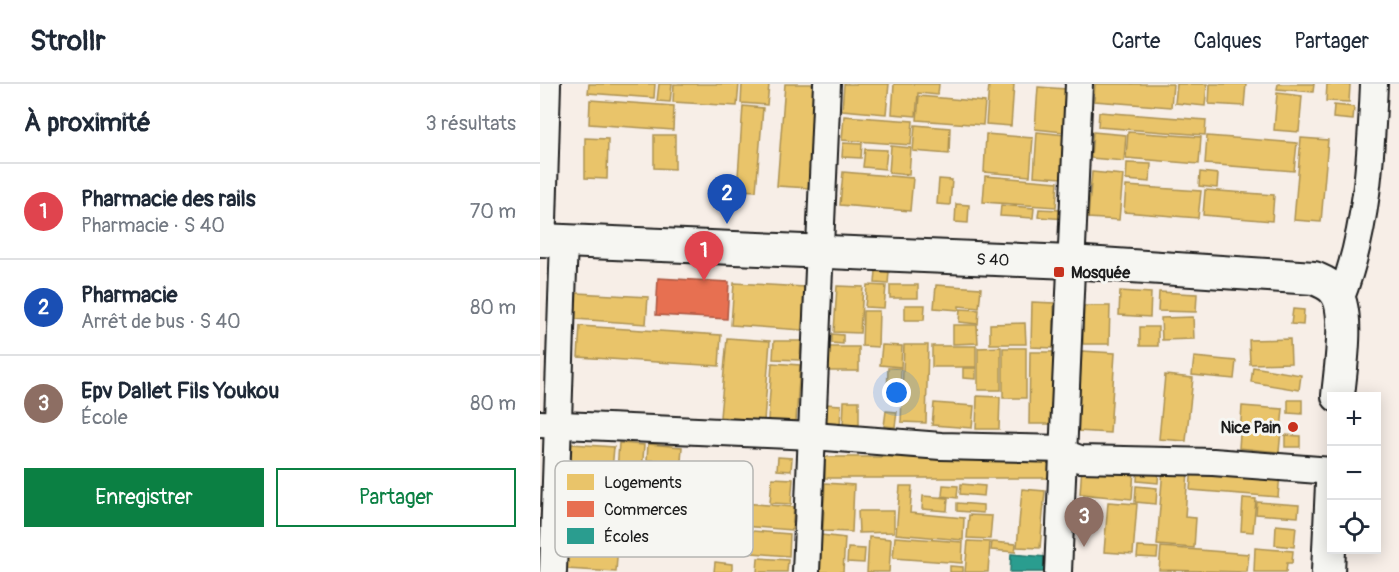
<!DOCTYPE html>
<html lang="fr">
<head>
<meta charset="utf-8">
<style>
	body { margin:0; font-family:Pangolin,sans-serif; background:#f6f6f7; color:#1f2937 }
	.controls { position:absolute; right:18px; bottom:18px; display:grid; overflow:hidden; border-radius:0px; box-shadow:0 3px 15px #0003 }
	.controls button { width:54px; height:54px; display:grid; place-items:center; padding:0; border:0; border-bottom:2px solid #e0e1e3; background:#fff; color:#1f2937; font:30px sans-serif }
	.you { position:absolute; left:357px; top:309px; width:21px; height:21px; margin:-15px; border:4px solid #fff; border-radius:50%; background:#1a73e8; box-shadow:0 0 0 9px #1a73e833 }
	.badge { display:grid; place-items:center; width:39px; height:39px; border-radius:50%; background:#0b8043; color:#fff; font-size:20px; font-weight:700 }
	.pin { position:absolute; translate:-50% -50px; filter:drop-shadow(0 2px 3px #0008) }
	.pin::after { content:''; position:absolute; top:32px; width:21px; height:18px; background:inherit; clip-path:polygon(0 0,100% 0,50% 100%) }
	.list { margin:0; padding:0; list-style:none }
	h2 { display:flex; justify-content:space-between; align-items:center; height:78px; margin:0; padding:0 24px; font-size:26px }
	h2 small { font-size:20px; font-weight:400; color:#747a83 }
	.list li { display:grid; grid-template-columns:39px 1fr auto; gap:18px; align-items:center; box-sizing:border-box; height:96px; padding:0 24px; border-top:2px solid #e0e1e3 }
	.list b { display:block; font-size:22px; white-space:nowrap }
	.list p { margin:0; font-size:20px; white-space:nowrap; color:#747a83 }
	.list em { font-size:20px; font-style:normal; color:#747a83 }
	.actions { display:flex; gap:12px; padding:18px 24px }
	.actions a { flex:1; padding:14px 0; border:2px solid #0b8043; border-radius:0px; text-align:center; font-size:21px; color:#0b8043 }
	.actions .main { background:#0b8043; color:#fff }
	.icon { flex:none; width:33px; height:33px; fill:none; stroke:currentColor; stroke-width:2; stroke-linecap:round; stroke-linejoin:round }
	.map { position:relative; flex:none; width:859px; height:488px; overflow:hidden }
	header { display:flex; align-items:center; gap:36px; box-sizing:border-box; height:84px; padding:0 30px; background:#fff; border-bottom:2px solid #e0e1e3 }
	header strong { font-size:28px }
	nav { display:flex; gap:33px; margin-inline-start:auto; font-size:21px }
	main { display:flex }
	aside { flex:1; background:#fff }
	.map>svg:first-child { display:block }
	.homes { fill:#e9c46a; stroke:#ac9253; stroke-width:1.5 }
	.shops { fill:#e76f51; stroke:#aa5641; stroke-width:1.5 }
	.schools { fill:#2a9d8f; stroke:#26766c; stroke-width:1.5 }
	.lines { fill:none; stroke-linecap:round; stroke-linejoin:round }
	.minor-casing { stroke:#1c1c1c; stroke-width:30 }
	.tertiary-casing { stroke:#1c1c1c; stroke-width:36 }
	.minor { stroke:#f6f6f2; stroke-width:26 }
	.tertiary { stroke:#f6f6f2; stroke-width:32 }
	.poi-dot { fill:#c8321e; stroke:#f6f6f2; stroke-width:2 }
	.labels { text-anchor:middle; stroke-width:6; stroke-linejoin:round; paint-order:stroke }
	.street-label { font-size:16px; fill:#1c1c1c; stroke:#f6f6f2 }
	.poi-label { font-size:16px; font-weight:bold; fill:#1c1c1c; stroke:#f6f6f2; text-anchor:start }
	.key { fill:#f6f6f2; stroke:#b5b5b2; stroke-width:1.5 }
	.key-label { font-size:16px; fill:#1c1c1c }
</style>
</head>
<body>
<header>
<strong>Strollr</strong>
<nav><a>Carte</a><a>Calques</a><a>Partager</a></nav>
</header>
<main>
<aside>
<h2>À proximité<small>3 résultats</small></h2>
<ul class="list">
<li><span class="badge" style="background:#e0444e">1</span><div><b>Pharmacie des rails</b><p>Pharmacie · S 40</p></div><em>70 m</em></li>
<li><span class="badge" style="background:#1a4fb4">2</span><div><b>Pharmacie</b><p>Arrêt de bus · S 40</p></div><em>80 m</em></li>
<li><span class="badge" style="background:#8d6e63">3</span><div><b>Epv Dallet Fils Youkou</b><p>École</p></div><em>80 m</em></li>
</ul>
<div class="actions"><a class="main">Enregistrer</a><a>Partager</a></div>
</aside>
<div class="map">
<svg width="859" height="488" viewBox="0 0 859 488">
	<rect width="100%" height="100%" fill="#f7eee7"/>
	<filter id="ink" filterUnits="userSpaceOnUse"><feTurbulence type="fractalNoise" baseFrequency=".0167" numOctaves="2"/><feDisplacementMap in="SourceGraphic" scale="12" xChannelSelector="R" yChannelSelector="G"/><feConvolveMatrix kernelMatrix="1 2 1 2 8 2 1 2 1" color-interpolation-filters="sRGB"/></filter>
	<g filter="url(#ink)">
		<g class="homes">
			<path d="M49 0H115L114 14 48 9Z"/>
			<path d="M119 0H132L130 18 117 17Z"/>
			<path d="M134 0H199L197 22 133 18Z"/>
			<path d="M202 0 229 1 227 21 201 19Z"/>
			<path d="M245 0H277L269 104 237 102Z"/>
			<path d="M304 0H349L346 30 302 26Z"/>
			<path d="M354 0H399L398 11 378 9 376 32 352 30Z"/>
			<path d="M449 0H474L471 42 446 40Z"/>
			<path d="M555 0H633L631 23 554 17Z"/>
			<path d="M637 0H667L665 22 635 19Z"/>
			<path d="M670 0H706L704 22 669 20Z"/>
			<path d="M738 0H774L773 8 737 5Z"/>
			<path d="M787 0 810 1 809 18 786 17Z"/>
			<path d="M498 3 526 5 523 48 495 45Z"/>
			<path d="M737 9 762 12 759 48 734 46Z"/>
			<path d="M379 12 445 18 443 41 377 36Z"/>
			<path d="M50 16 134 22 133 46 49 40Z"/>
			<path d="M794 21 814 23 813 36 793 34Z"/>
			<path d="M203 22 223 24 216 107 197 106Z"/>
			<path d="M559 28 666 36 665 51 558 43Z"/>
			<path d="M304 32 373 37 371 61 302 56Z"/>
			<path d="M375 41 410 44 409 70 373 67Z"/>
			<path d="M497 48 526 51 522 94 494 92Z"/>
			<path d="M553 48 586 51 584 77 551 74Z"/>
			<path d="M588 48 661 53 659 80 586 74Z"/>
			<path d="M446 50 493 54 490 92 444 88Z"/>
			<path d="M114 51H135V85L114 84Z"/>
			<path d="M667 52 757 59 754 87 665 80Z"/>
			<path d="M45 54 68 55 67 95 45 94Z"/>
			<path d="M761 54 788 56 781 138 754 136Z"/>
			<path d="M303 59 322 60 321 74 302 73Z"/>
			<path d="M351 62 371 64 369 91 349 89Z"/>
			<path d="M325 65 347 66 345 85 323 83Z"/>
			<path d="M587 79 611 80 610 98 586 96Z"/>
			<path d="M303 88 373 94 370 127 300 121Z"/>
			<path d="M552 88 583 91 579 136 548 134Z"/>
			<path d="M660 88 678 90 677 104 659 102Z"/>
			<path d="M445 92 518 98 516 123 443 118Z"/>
			<path d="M399 95 412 96 410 121 397 120Z"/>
			<path d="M586 102 661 107 658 134 584 128Z"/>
			<path d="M665 106 734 111 732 137 663 131Z"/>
			<path d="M521 111H528L527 135 498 133 499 125 520 126Z"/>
			<path d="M416 120 429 121 428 139 415 138Z"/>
			<path d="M461 121 494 124 493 134 460 132Z"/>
			<path d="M336 187 349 188 348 200 335 199Z"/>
			<path d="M194 199 265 203 262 246 191 241Z"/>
			<path d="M327 201 346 202 344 224 325 223Z"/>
			<rect x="350" y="201" width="28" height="13"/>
			<path d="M396 201 441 204 439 224 419 222V226L394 224Z"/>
			<path d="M297 202 323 203 320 249 294 248Z"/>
			<path d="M580 207 611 209 610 233 579 231Z"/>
			<path d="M619 208 657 210 656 228 618 227Z"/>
			<path d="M37 209 108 213 106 240 35 235Z"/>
			<path d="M492 218 514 219V264L491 263Z"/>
			<path d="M365 221H385L384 236H365Z"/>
			<path d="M544 222H570L569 260H543Z"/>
			<path d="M420 225 439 226 438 240 419 238Z"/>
			<path d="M753 225 764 226 763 241 751 240Z"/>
			<path d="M323 227H339L338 263 322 262Z"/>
			<path d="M653 233 654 255 622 256 621 234Z"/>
			<path d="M485 239 486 260H450V240Z"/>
			<path d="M413 241H437L438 259 413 260Z"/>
			<path d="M40 242 181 251 179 282 38 273Z"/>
			<rect x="600" y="243" width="18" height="19"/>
			<path d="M292 250 303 251V260L292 259Z"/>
			<path d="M187 254 230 257 224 337 180 333Z"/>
			<path d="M750 255 751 279 710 280 709 256Z"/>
			<path d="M234 257H261L260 276 233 275Z"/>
			<path d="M342 261 362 262 361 283 340 281Z"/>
			<path d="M364 261H388L386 339 361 338Z"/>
			<rect x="392" y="262" width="44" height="21"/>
			<rect x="283" y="263" width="36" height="24"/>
			<path d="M461 263V306H438V264Z"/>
			<rect x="463" y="264" width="23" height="50"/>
			<path d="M542 267 575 269 570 349 537 347Z"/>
			<path d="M490 268H515L514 340H489Z"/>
			<path d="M654 273 696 277 694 295 652 291Z"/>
			<path d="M232 279 260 281 256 337 228 336Z"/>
			<path d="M713 283 761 291 759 306 711 298Z"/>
			<path d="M348 284H361L360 315 347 314Z"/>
			<path d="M423 284H436V295L423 294Z"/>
			<path d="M625 291 653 294 646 357 619 355Z"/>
			<path d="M437 312 460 313 459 345H436Z"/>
			<path d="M748 316H762V330L748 329Z"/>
			<path d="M304 317H319V341H303Z"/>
			<path d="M394 319 434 322 432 344 392 341Z"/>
			<path d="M285 320 301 321 300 343 284 342Z"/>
			<path d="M702 322 743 325 739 368 699 364Z"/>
			<path d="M346 327 357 328 355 343 344 342Z"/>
			<path d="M745 351 760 352V363H745Z"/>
			<path d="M79 359 104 361 101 404 76 402Z"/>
			<path d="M32 360 74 363 68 433 26 430Z"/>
			<path d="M108 360 142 363 141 378 107 376Z"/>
			<path d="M238 373 252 374 251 387 237 386Z"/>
			<rect x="285" y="373" width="231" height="21"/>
			<path d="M598 377 619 379 618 399 597 397Z"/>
			<path d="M542 382 594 386 592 415 540 410Z"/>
			<path d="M652 382 740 389 738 413 650 406Z"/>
			<path d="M623 384 648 386 645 433 656 434 654 464 617 461Z"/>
			<path d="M232 394 253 395 251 420 230 419Z"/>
			<path d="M285 399 314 401 312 448 283 447Z"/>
			<path d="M421 400 445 402 444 412 420 410Z"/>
			<path d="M403 401 418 402 417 414 402 412Z"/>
			<path d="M360 402H372L370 429 424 434 423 456 356 450Z"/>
			<path d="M596 402 617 404 616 420 595 418Z"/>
			<path d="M482 405 505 407 500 464 477 463Z"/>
			<path d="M383 412 408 414 407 427 382 425Z"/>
			<path d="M703 414 716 415 713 448 701 447Z"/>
			<path d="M179 417 254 423 252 446 177 440Z"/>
			<path d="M568 418 597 420 593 470 564 468Z"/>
			<path d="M717 418 759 421 758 433 716 430Z"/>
			<path d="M417 419 443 421V429L417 427Z"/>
			<path d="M318 427H354V448L319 449Z"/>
			<path d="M429 431 452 432 450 455 427 454Z"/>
			<path d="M736 441 756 443 754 463 735 461Z"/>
			<path d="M176 444 250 450 249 472 174 466Z"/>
			<path d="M281 451 305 454 303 488H278Z"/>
			<path d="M329 453 351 455 349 488H327Z"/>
			<path d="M355 453 423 458 422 479 353 474Z"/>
			<path d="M29 456 78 459 76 488 26 485Z"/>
			<path d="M428 457 450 458 448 488H425Z"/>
			<path d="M452 458 476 460 475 468 451 466Z"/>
			<path d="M598 463 618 464 617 474 597 473Z"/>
			<path d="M621 463 709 470 707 488 619 486Z"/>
			<path d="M308 464 325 465 324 479 307 478Z"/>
			<path d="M715 464 753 467 752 479H747L746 488H714Z"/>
			<path d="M218 474 248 476 247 488H217Z"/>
			<path d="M175 478 192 480V488H174Z"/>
			<path d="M410 482 423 483V488H410Z"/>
		</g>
		<path class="shops" d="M118 194 189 198 187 235 116 231Z"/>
		<path class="schools" d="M471 470 506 473 504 488H470Z"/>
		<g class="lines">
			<g class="minor-casing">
				<g id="minor">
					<path d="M800 216C827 148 831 73 834 0"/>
					<path d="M0 340 273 352 401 362 524 365 529 371 540 375 673 378 792 387"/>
					<path d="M13 488 24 155"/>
					<path d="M266 488 287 0"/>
					<path d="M518 488 539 0"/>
				</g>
			</g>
			<g class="tertiary-casing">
				<g id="tertiary">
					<path d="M0 137 4 0"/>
					<path d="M0 156 530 178 774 194C781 197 789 200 794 206 811 225 800 288 798 312"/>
					<path d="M788 488 792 400"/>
				</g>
			</g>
			<use href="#minor" class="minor"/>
			<use href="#tertiary" class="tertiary"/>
		</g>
	</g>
	<g class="poi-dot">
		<rect x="513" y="182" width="12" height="12" rx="3"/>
		<circle cx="753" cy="343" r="6"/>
	</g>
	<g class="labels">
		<g class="street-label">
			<text transform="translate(453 175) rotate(2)" y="6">S 40</text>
		</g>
		<g class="poi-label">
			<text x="531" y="194">Mosquée</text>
			<text x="741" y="349" text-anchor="end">Nice Pain</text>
		</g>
	</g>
	<rect x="15" y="377" width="198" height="96" rx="9" class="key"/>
	<rect x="27" y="390" width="27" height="16" fill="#e9c46a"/>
	<rect x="27" y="417" width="27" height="16" fill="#e76f51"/>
	<rect x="27" y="444" width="27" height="16" fill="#2a9d8f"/>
	<g class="key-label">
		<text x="64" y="404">Logements</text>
		<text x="64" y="431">Commerces</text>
		<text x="64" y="458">Écoles</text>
	</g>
</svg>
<div class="controls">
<button>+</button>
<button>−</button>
<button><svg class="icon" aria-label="locate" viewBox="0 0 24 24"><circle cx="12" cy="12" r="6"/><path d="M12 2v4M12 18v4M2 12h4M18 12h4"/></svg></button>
</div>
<div class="you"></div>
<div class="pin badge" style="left:164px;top:197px;background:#e0444e">1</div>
<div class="pin badge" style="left:187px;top:140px;background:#1a4fb4">2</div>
<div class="pin badge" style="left:544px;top:463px;background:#8d6e63">3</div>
</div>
</main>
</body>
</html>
